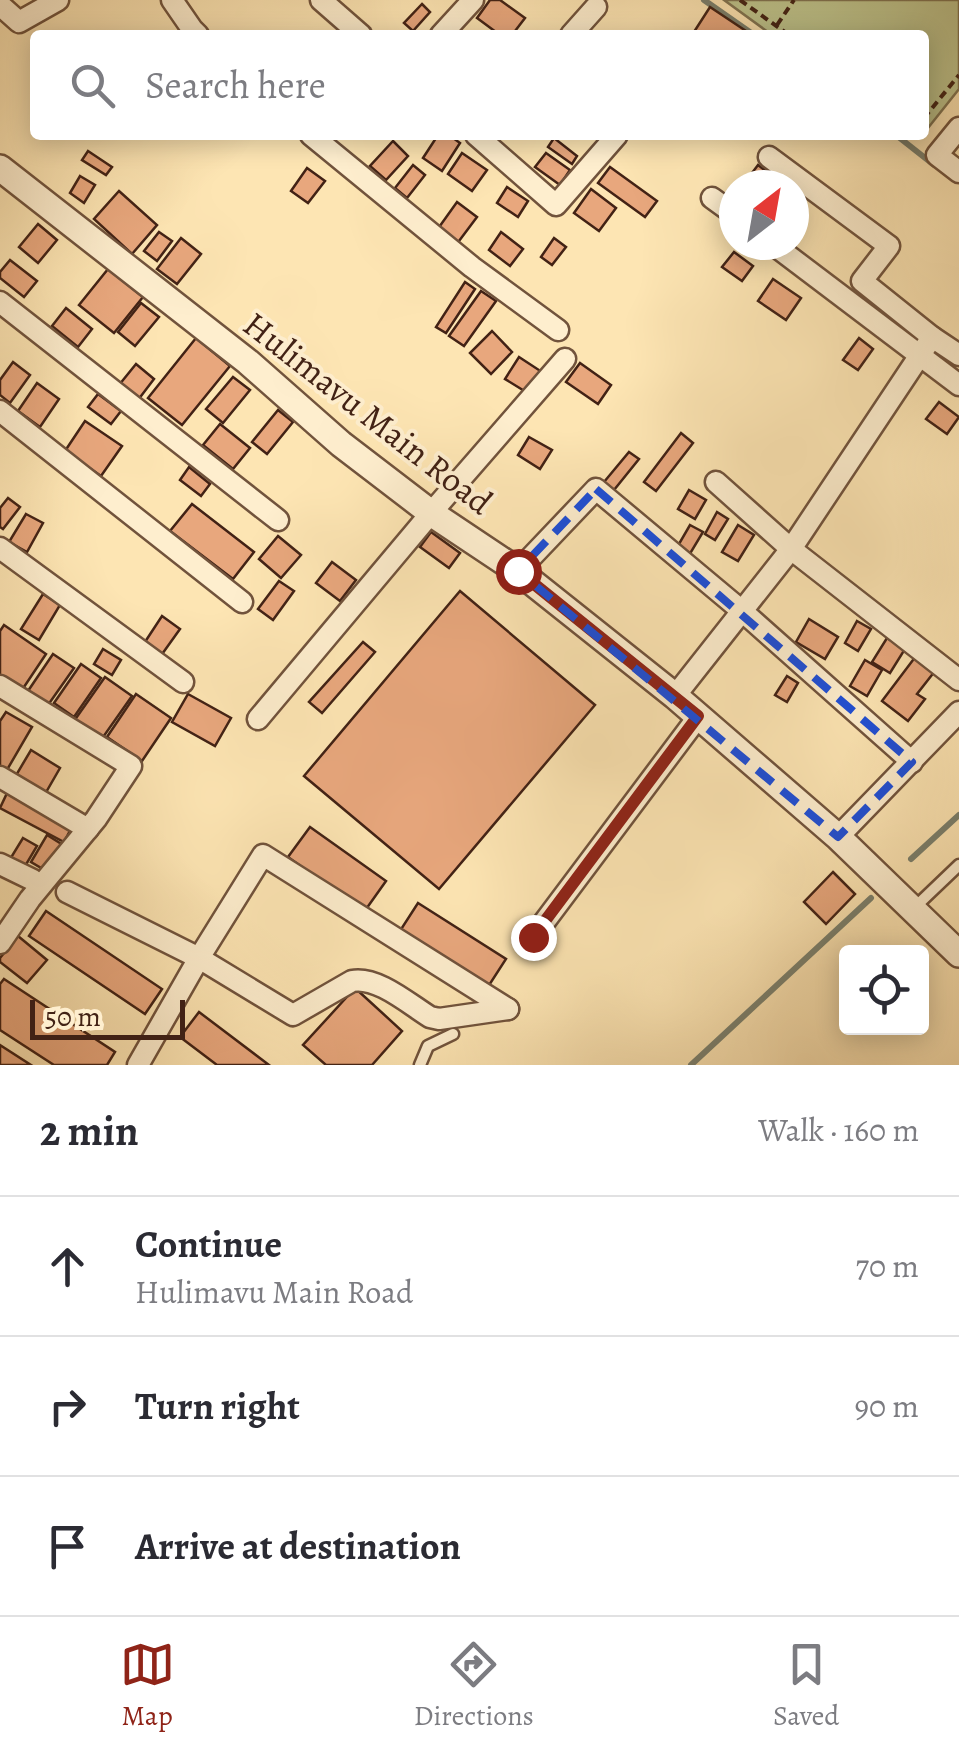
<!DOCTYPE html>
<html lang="en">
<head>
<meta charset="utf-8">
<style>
	body { margin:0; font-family:Alegreya,serif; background:#f2f2f3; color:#2b2b33 }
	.controls { position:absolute; right:30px; bottom:30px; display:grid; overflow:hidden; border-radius:10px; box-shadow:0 5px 25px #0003 }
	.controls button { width:90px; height:90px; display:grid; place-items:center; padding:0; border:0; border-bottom:2px solid #e1e1e2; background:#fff; color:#2b2b33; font:50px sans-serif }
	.compass { position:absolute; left:719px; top:170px; width:90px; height:90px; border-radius:50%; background:#fff; box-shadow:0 5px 25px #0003; rotate:31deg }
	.scale { position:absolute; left:30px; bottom:25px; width:155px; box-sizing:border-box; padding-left:10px; border:5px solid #422215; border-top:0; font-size:28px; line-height:35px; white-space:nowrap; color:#422215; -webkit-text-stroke:8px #feeece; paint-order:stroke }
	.stop { position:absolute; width:30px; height:30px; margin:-22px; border:8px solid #8f2418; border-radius:50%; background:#fff }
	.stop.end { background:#8f2418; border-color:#fff; box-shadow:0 2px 10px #0008 }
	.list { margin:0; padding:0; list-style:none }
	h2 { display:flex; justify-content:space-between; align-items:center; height:130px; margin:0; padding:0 40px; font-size:42px }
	h2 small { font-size:32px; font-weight:400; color:#7c7c81 }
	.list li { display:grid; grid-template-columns:65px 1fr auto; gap:30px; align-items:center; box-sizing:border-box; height:140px; padding:0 40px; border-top:2px solid #e1e1e2 }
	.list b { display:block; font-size:38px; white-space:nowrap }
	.list p { margin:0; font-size:32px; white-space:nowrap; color:#7c7c81 }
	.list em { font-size:32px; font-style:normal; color:#7c7c81 }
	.icon { flex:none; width:55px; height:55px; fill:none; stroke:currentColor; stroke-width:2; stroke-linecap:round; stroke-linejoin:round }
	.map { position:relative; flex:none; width:959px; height:1065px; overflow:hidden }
	.search { position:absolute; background:#fff; box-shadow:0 5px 25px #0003; left:30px; right:30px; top:30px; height:110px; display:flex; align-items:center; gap:25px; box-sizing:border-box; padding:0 35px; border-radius:10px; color:#7c7c81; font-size:38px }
	.sheet { height:550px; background:#fff }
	nav { display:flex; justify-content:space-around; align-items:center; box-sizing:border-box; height:140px; border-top:2px solid #e1e1e2; background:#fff; font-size:28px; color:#7c7c81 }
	nav a { display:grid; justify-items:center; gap:5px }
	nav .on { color:#8f2418 }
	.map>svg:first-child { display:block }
	.green { fill:#bec58e; stroke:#807452; stroke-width:2.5 }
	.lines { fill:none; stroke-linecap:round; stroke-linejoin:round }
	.stream { stroke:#7a806e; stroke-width:6 }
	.building { fill:#e8a77d; stroke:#422215; stroke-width:2.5 }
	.service-casing { stroke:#71533c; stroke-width:15 }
	.minor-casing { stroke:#71533c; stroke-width:25 }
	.tertiary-casing { stroke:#71533c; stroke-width:30 }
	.path { stroke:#422215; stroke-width:4; stroke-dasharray:8 5; stroke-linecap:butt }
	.service { stroke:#feeece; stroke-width:10 }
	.minor { stroke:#feeece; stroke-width:20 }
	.tertiary { stroke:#feeece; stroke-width:25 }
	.route { stroke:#8f2418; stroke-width:12 }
	.marked { fill:none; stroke:#1d4ed8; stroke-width:8; stroke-dasharray:20 12; stroke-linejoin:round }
	.labels { text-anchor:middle; stroke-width:8; stroke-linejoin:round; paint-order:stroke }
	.street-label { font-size:35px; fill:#422215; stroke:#feeece }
</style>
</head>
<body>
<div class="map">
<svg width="959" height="1065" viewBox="0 0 959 1065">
	<rect width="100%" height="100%" fill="#fde5b3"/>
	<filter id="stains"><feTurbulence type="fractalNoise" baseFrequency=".002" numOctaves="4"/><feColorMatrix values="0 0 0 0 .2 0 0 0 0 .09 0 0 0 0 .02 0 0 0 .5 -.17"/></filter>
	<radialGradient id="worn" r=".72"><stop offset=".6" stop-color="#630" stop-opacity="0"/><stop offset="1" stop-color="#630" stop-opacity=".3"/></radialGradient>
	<path class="green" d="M724 0H959V89L924 133V35H772Z"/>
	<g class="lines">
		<g class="stream">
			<path d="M704 0 754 35"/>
			<path d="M896 135 934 165"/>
			<path d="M911 859 959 815"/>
			<path d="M691 1065 871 898"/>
		</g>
	</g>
	<g class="building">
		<path d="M490 0H500L525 18 512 35H500L477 18Z"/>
		<path d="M422 4 430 12 413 31 404 23Z"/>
		<path d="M710 7 752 35H692Z"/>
		<path d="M438 135H449L460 143 442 171 423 158Z"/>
		<path d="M554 138 577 156 572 164 548 147Z"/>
		<path d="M393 141 408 156 386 180 370 166Z"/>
		<path d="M88 151 112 167 106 175 82 160Z"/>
		<path d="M462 153 487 170 472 191 448 174Z"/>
		<path d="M546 153 570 170 560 185 535 167Z"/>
		<path d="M413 165 425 175 407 198 395 188Z"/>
		<path d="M758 165 779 181 776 185H743Z"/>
		<path d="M610 167 657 201 645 217 598 183Z"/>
		<path d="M307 168 325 181 308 203 291 191Z"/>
		<path d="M80 176 95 185 84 203 70 193Z"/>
		<path d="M507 187 528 201 518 217 497 203Z"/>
		<path d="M591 189 616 208 599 231 574 213Z"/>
		<path d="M119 191 157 225 132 254 94 219Z"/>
		<path d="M457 202 477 217 456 245 437 230Z"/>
		<path d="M38 224 57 240 38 263 19 247Z"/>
		<path d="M159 232 172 241 157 261 144 251Z"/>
		<path d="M501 232 523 249 510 266 489 250Z"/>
		<path d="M181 238 201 254 177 284 157 269Z"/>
		<path d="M554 238 566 247 552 265 541 257Z"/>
		<path d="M734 252 753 266 742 281 722 267Z"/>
		<path d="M10 260 37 281 24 297 0 278V272Z"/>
		<path d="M108 269 143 297 114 333 79 305Z"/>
		<path d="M773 279 801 298 786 320 758 301Z"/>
		<path d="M465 282 475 289 446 333 436 327Z"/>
		<path d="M481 291 496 301 464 346 449 336Z"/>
		<path d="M141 303 159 317 135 346 118 332Z"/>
		<path d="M66 308 92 329 78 347 52 326Z"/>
		<path d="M492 331 512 352 491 374 470 353Z"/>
		<path d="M196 338 230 366 182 425 148 398Z"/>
		<path d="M859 338 873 349 858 370 843 360Z"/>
		<path d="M519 357 545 374 531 395 505 379Z"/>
		<path d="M13 362 30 375 10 403 0 395V380Z"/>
		<path d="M580 363 611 385 598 404 566 382Z"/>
		<path d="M136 364 154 379 138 400 119 385Z"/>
		<path d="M233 377 250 390 223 423 206 409Z"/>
		<path d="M37 383 59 399 40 427 18 411Z"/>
		<path d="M98 394 121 411 111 424 88 407Z"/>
		<path d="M939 402 959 417 947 434 926 419Z"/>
		<path d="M278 410 293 422 267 454 252 442Z"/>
		<path d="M85 421 122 446 101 476 65 451Z"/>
		<path d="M220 424 250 448 233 469 203 445Z"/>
		<path d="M681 433 693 443 656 491 644 482Z"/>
		<path d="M529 437 552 450 540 469 518 455Z"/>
		<path d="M629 452 639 459 614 490 604 482Z"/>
		<path d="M189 467 210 484 201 496 180 480Z"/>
		<path d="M689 490 706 500 695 519 678 509Z"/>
		<path d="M8 498 20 507 3 529 0 527V508Z"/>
		<path d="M192 504 254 552 233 579 170 531Z"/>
		<path d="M717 512 728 519 715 540 705 534Z"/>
		<path d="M26 514 43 523 27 552 9 542Z"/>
		<path d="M690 525 703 532 688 557 676 549Z"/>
		<path d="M738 525 754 535 738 561 722 552Z"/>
		<path d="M431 532 460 553 449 568 420 547Z"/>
		<path d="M278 536 301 555 281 578 259 559Z"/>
		<path d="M332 562 356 580 340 601 316 583Z"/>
		<path d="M279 581 294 591 273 620 258 609Z"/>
		<path d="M460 591 595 705 439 889 304 776Z"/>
		<path d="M43 594 60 605 39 640 21 629Z"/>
		<path d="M162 616 180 629 160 657 143 645Z"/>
		<path d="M809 619 838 637 825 659 796 642Z"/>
		<path d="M857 621 871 629 858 651 845 643Z"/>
		<path d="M4 625 46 654 22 690 0 675V631Z"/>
		<path d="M887 638 905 649 890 673 872 662Z"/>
		<path d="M363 642 375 652 322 713 309 702Z"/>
		<path d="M103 649 121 660 112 675 94 664Z"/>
		<path d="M53 654 74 668 48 705 28 691Z"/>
		<path d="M916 656 935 671 917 694 925 699 908 721 882 701Z"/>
		<path d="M865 660 882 670 867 696 850 686Z"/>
		<path d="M81 664 101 678 74 717 54 703Z"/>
		<path d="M787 676 798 683 787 702 775 695Z"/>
		<path d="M105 677 132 696 101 740 74 721Z"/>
		<path d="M136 694 171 718 142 761 107 737Z"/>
		<path d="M188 694 231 718 215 746 172 722Z"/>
		<path d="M6 712 32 727 4 775 0 772V721Z"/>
		<path d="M31 750 60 768 45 794 15 777Z"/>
		<path d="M8 791 73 825 64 842 0 808Z"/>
		<path d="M310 827 386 881 364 912 288 857Z"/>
		<path d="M47 835 63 845 48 872 31 862Z"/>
		<path d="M23 838 37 846 21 873 7 864Z"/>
		<path d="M833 872 855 894 826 924 804 902Z"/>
		<path d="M418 903 506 959 484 993 396 937Z"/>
		<path d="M46 911 162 989 145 1014 29 936Z"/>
		<path d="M18 936 47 960 27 983 0 962V958Z"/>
		<path d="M4 979 115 1052 107 1065H54L0 1030V984Z"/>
		<path d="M355 988 402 1031 372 1065H326L303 1045Z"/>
		<path d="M199 1012 269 1065H217L180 1037Z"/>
		<path d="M0 1045 31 1065H0Z"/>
	</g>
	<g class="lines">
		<g class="service-casing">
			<g id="service">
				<path d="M913 909 959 865"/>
				<path d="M420 1065 428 1046 453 1034"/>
			</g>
		</g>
		<g class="minor-casing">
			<g id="minor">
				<path d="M172 0 192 29 198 35"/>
				<path d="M321 0 361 35"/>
				<path d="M0 5 19 22 58 0"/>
				<path d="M441 35 473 0"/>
				<path d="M571 35 596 7"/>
				<path d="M959 128 937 155 959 172"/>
				<path d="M311 135 472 267 558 330"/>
				<path d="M476 135 556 205 617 135"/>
				<path d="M712 198 734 214"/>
				<path d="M774 245 959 385"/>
				<path d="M0 302 278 520"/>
				<path d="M932 337 959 355"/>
				<path d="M0 411 242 602"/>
				<path d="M716 482 791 549 959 680"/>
				<path d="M0 548 183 682"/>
				<path d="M518 571 596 489 742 611 912 762"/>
				<path d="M0 686 131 766 96 819 30 899 0 943"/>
				<path d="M675 696 791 549 932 337 862 281 889 246 769 157"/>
				<path d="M258 719 431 513 565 359"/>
				<path d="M0 777 88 829"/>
				<path d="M838 837 959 712"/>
				<path d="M0 864 33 880"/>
				<path d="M67 892 199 958 293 1015 352 981C377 976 409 1004 430 1017L439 1019 508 1009"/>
				<path d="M533 937 698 717"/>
				<path d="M138 1065 199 958 263 855 508 1009"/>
			</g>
		</g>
		<g class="tertiary-casing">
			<path id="tertiary" d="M0 168 248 362 341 444 431 513 518 571 675 696 838 837 959 954"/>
		</g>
		<g class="path">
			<path d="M740 0 789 35"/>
			<path d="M777 25 794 0"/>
			<path d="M924 118 959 75"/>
		</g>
		<use href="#service" class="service"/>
		<use href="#minor" class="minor"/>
		<use href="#tertiary" class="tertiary"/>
	</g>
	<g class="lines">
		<path class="route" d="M518 571 698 716 533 937"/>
	</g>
	<path class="marked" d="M596 489 912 762 838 837 518 571Z"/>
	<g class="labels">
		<g class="street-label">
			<text transform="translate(368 413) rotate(38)" y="12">Hulimavu Main Road</text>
		</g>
	</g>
	<rect width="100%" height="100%" filter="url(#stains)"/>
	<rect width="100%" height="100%" fill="url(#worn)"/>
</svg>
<div class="controls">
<button><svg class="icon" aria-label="locate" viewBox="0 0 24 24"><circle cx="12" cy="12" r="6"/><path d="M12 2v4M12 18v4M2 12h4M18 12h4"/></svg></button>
</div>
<svg class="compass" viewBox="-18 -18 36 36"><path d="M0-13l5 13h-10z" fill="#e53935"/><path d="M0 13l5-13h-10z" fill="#7c7c81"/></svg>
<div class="scale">50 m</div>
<div class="stop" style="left:518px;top:571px"></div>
<div class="stop end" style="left:533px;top:937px"></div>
<div class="search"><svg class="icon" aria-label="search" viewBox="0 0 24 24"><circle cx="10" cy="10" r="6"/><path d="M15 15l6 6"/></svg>Search here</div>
</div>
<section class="sheet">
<h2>2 min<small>Walk · 160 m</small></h2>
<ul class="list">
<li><svg class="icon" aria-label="ahead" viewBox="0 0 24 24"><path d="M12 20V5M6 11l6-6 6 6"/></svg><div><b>Continue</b><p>Hulimavu Main Road</p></div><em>70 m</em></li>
<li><svg class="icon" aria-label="right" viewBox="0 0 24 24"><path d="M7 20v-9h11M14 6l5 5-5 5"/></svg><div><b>Turn right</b></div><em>90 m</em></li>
<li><svg class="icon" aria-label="arrive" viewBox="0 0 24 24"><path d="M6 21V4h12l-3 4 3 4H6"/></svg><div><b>Arrive at destination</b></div></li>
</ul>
</section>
<nav>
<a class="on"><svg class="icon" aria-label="map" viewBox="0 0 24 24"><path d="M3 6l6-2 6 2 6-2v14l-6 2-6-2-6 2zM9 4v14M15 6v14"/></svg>Map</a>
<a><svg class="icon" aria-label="directions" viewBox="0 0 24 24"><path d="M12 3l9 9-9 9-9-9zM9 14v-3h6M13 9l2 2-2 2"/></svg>Directions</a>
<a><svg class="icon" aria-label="saved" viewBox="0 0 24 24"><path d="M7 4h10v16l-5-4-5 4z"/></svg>Saved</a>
</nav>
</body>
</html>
